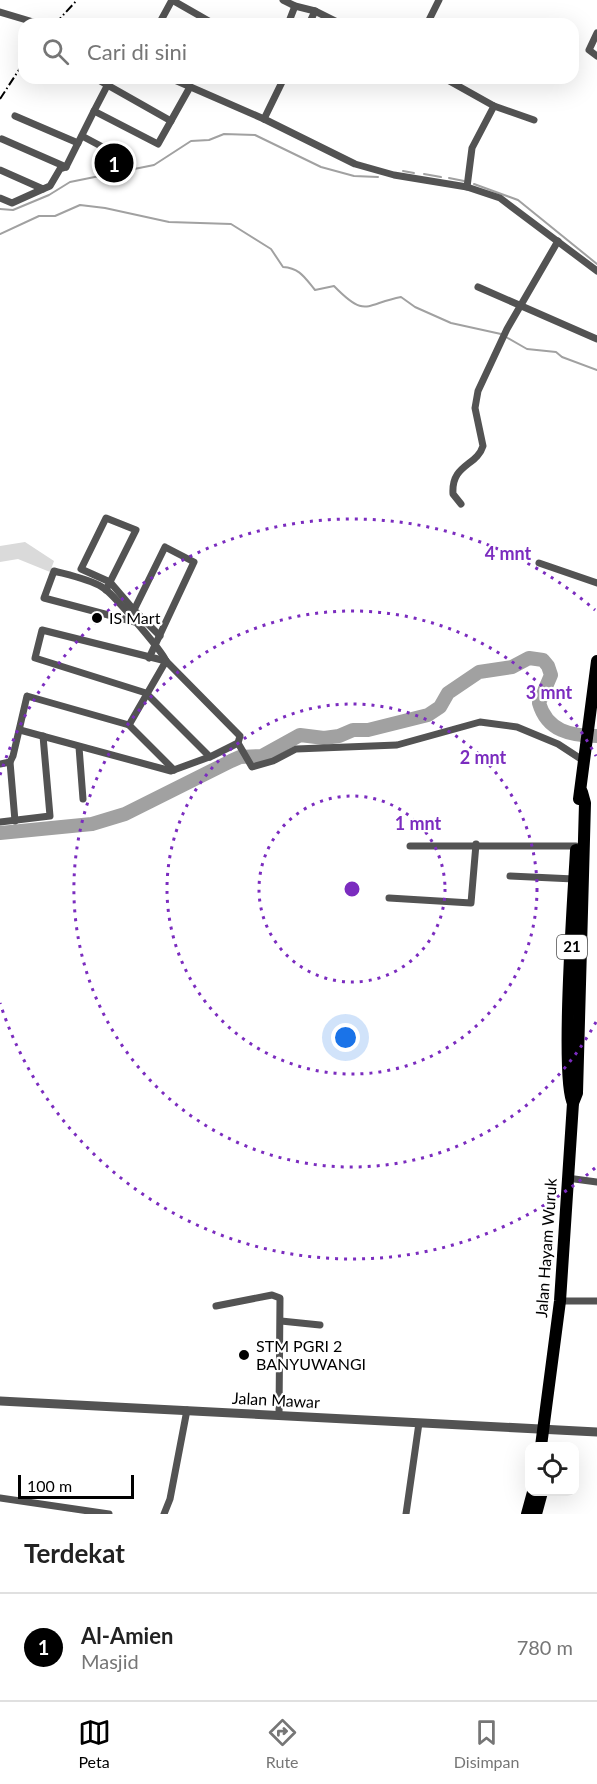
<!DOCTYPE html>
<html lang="id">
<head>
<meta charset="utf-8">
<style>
	body { margin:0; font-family:Lato,sans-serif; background:#f2f2f2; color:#222 }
	.controls { position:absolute; right:18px; bottom:18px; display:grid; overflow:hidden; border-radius:12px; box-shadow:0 6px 24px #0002 }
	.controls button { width:54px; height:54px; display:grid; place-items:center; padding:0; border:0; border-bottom:2px solid #e0e0e0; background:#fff; color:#222; font:30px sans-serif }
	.scale { position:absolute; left:18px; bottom:15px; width:116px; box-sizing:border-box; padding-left:6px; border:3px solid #000; border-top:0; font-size:16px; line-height:21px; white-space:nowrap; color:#000; -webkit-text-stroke:4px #fff; paint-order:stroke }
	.you { position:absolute; left:346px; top:1038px; width:21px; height:21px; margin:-15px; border:4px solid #fff; border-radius:50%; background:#1a73e8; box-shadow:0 0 0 9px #1a73e833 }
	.badge { display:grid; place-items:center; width:39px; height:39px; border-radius:50%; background:#000; color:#fff; font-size:20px; font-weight:700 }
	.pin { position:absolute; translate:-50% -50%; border:3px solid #fff; box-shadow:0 2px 6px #0006 }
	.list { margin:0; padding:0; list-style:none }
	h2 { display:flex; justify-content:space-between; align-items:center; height:78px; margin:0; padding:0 24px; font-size:26px }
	h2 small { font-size:20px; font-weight:400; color:#767676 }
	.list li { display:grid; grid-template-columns:39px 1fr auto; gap:18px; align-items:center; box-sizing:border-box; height:108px; padding:0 24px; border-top:2px solid #e0e0e0 }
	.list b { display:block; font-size:22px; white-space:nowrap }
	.list p { margin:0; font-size:20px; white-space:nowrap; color:#767676 }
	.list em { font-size:20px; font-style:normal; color:#767676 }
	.icon { flex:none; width:33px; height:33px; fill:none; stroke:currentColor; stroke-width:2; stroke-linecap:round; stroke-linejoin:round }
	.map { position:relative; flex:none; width:597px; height:1514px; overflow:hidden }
	.search { position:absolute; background:#fff; box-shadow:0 6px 24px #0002; left:18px; right:18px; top:18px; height:66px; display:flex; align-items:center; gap:15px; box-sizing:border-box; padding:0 21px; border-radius:18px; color:#767676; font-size:22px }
	.sheet { height:186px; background:#fff }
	nav { display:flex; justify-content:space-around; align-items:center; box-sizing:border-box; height:84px; border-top:2px solid #e0e0e0; background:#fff; font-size:16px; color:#767676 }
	nav a { display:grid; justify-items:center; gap:3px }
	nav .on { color:#000 }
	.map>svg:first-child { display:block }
	.green { fill:#dadada }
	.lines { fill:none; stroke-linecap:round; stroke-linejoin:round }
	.stream { stroke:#a1a1a1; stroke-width:2 }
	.river { stroke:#a1a1a1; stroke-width:14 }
	.minor { stroke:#535353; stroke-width:7 }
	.tertiary { stroke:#535353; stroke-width:9 }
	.trunk { stroke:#000; stroke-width:12 }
	.rail { stroke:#000; stroke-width:2; stroke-dasharray:9 3 1.5 3; stroke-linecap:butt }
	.ring { fill:none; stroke:#7b2cbf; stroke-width:3; stroke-dasharray:3 6 }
	.poi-dot { fill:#000; stroke:#fff; stroke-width:2 }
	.labels { text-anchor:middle; stroke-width:4.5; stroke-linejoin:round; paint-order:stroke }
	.shield { fill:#fff; stroke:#4c4c4c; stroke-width:1.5 }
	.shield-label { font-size:15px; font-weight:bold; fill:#000 }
	.poi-label { font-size:16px; fill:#000; stroke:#fff; text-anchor:start }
	.street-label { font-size:16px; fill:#000; stroke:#fff }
	.centre { fill:#7b2cbf; stroke:#fff; stroke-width:3 }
	.ring-label { font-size:18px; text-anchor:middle; font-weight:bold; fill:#7b2cbf; stroke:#fff; stroke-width:4.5; stroke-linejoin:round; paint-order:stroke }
</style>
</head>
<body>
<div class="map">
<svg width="597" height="1514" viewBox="0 0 597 1514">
	<rect width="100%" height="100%" fill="#fff"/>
	<path class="green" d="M25 542 54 561 50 572 18 559 0 562V546Z"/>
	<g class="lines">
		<g class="stream">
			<path d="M403 171 414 173"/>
			<path d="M424 174 441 177"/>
			<path d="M449 178 464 181"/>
			<path d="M474 184 518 200 597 264"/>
			<path d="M0 209 13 210 49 195 70 182 154 165 191 141 209 140 224 134 255 135 321 167 354 176 378 177"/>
			<path d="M0 234 39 216H55L80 205 105 208 169 222 231 224 271 249 283 267C300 268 305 278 315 290L334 286C366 319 365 304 401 297L415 307 451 323 501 334"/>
			<path d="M506 337 527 349 556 352 562 357 597 370"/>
		</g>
		<path class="river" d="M0 833 92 824 125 814 231 761 240 757 262 756 300 735 324 738 339 736 353 730H368L428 715 440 707 448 693 479 672 512 667 529 658 543 660 548 666 551 675 539 703C547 731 571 736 597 736"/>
		<g class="minor">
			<path d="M172 0 214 24"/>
			<path d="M283 0 295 6 315 11 341 24"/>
			<path d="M0 12 40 24"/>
			<path d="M159 24 172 0"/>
			<path d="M288 24 295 6"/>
			<path d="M309 24 315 11"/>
			<path d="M427 24 439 0"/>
			<path d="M597 33 589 50 597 56"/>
			<path d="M95 78 171 121"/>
			<path d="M170 78 264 119 355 164 394 175 467 187 500 198 597 271"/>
			<path d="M444 78 494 106 534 120"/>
			<path d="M94 111 107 86"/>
			<path d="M15 116 78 143"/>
			<path d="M264 119 284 78"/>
			<path d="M82 136 125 159"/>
			<path d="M2 139 66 167"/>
			<path d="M0 170 43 189 50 186 60 169 66 167 94 111 158 144 190 87"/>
			<path d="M467 187 472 148 494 106"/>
			<path d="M0 198 12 203 43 189"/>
			<path d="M478 287 597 339"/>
			<path d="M461 504 453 494C451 464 477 466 483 446L475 408 478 391 507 329 558 241"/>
			<path d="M106 518 136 530 110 582 81 569Z"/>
			<path d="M539 563 597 583"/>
			<path d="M106 590 110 582 134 610 165 547 194 562 149 658"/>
			<path d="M134 610 160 636"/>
			<path d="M135 622 44 598 54 571C69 575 89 579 102 587 112 592 162 651 166 661"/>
			<path d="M166 661 42 630 35 658 146 693 210 757"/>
			<path d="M129 725 174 770"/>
			<path d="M20 730 171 771 212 756 238 743 252 767 273 761 296 749 397 745 480 722 517 727 558 744 584 761"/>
			<path d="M79 747 83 799"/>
			<path d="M10 762 15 821"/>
			<path d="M0 764 10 762 13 756 27 696 129 725 166 661 240 736 238 743"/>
			<path d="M0 822 50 816 43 736"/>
			<path d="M410 846H576"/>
			<path d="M510 876 574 879"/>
			<path d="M389 898 471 903 476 844"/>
			<path d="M567 1178 597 1182"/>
			<path d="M560 1301H597"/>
			<path d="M216 1306 272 1295 280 1298 279 1415"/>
			<path d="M281 1321 320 1325"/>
			<path d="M0 1498 109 1514"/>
			<path d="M164 1514 170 1499 187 1410"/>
			<path d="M406 1514 419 1423"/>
		</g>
		<path class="tertiary" d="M0 1401 597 1432"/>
		<g class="trunk">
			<path d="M579 799 597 661"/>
			<path d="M573 1103C560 1081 574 888 576 850"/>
			<path d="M541 1446 560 1301 573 1103 577 1093 585 803 582 792"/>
			<path d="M527 1514 533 1492"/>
			<path d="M536 1514 542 1492"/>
		</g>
		<g class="rail">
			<path d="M55 24 77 0"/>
			<path d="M0 99 24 62"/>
		</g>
	</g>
	<g class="ring">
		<circle cx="352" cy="889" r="93"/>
		<circle cx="352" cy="889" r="185"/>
		<path d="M596 1022A278 278 0 1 1 596 756"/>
		<path d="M595 1168A370 370 0 0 1 0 1003M0 775A370 370 0 0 1 595 610"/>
	</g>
	<g class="poi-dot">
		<circle cx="97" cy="618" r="6"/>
		<circle cx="244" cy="1355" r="6"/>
	</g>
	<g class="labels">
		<rect class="shield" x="557" y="935" width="30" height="24" rx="4.5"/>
		<g class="shield-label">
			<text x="572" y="952">21</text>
		</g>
		<g class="poi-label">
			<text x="109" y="624">IS Mart</text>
			<text x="256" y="1352">STM PGRI 2<tspan x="256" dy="18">BANYUWANGI</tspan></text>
		</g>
		<g class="street-label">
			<text transform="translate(546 1248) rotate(-86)" y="6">Jalan Hayam Wuruk</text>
			<text transform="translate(276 1400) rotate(3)" y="6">Jalan Mawar</text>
		</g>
	</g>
	<circle cx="352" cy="889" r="9" class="centre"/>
	<g class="ring-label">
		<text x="508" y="560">4 mnt</text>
		<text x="549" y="699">3 mnt</text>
		<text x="483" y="764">2 mnt</text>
		<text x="418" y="830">1 mnt</text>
	</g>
</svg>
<div class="controls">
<button><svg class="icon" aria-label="locate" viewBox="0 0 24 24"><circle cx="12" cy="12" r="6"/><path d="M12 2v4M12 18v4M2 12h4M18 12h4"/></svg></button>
</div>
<div class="scale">100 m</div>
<div class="you"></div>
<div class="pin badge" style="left:114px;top:163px">1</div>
<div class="search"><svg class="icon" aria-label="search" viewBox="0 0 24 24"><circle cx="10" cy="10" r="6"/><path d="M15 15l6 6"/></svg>Cari di sini</div>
</div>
<section class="sheet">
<h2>Terdekat<small></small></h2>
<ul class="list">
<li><span class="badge">1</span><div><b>Al-Amien</b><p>Masjid</p></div><em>780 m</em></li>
</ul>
</section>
<nav>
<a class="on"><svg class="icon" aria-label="map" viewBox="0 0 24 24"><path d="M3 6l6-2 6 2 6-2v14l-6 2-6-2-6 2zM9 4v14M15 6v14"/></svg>Peta</a>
<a><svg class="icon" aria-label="directions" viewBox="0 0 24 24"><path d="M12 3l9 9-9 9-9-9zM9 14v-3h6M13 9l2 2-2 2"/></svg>Rute</a>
<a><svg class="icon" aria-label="saved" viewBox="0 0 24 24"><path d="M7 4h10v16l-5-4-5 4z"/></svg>Disimpan</a>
</nav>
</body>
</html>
